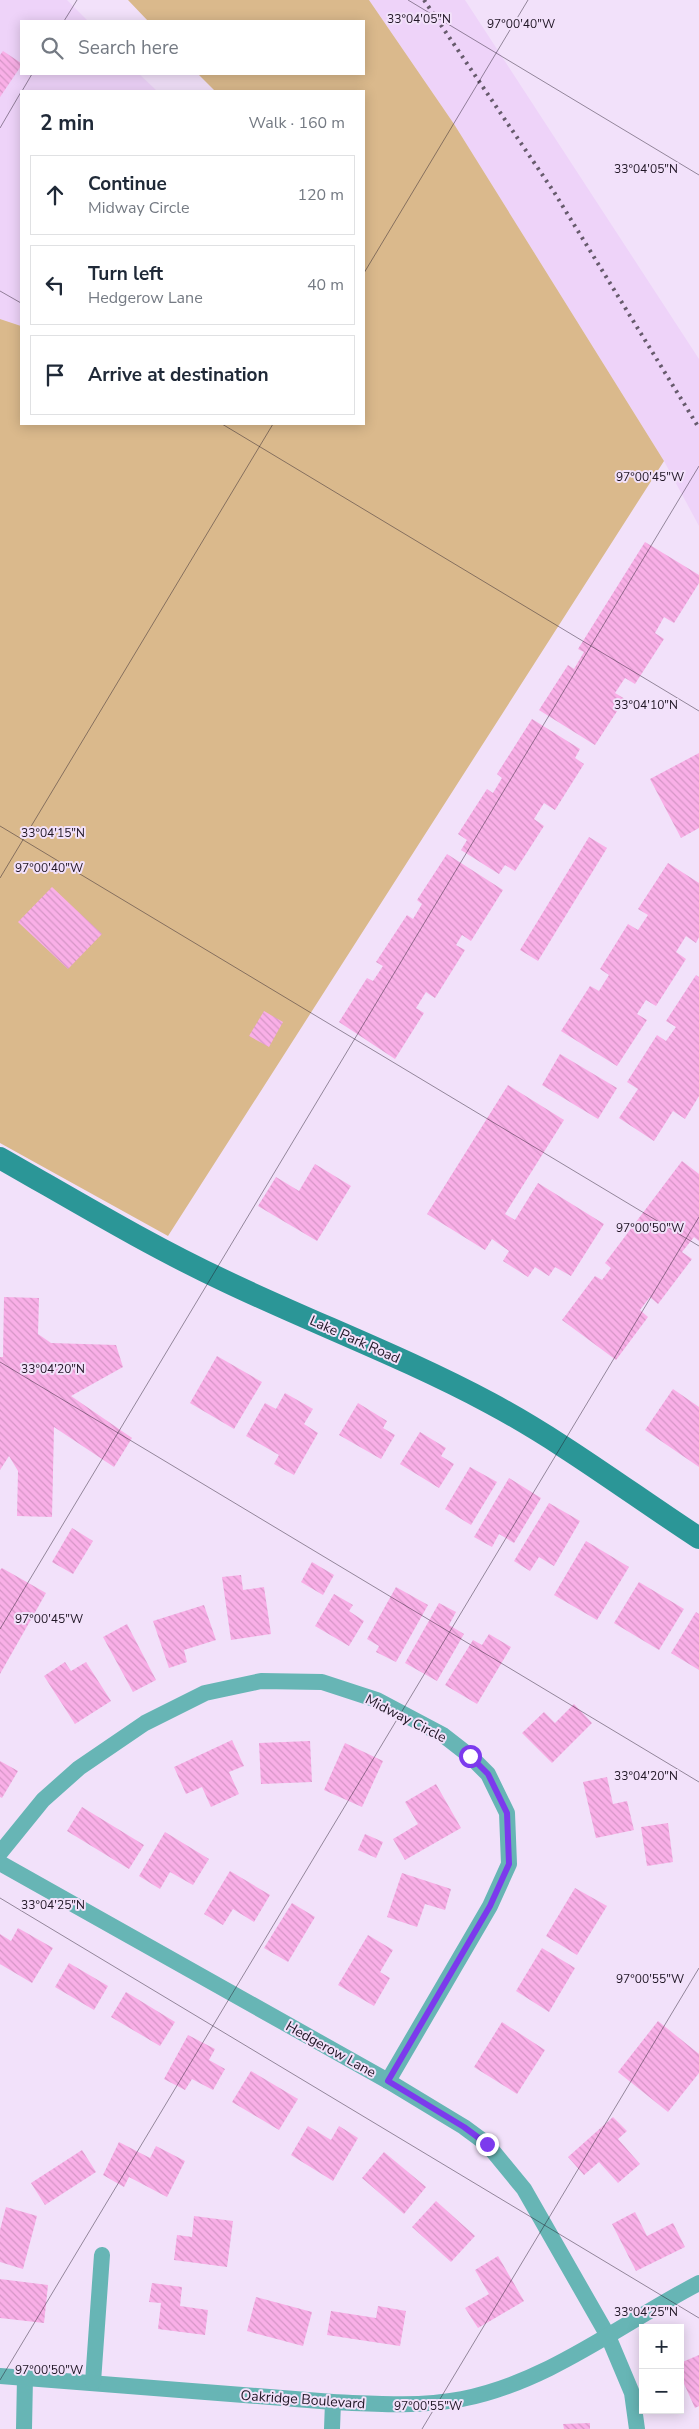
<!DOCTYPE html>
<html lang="en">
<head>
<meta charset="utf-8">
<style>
	body { margin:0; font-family:"Nunito Sans",sans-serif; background:#f6f6f7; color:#1f2937 }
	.controls { position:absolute; right:15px; bottom:15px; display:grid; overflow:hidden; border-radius:0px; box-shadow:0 2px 12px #0003 }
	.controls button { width:45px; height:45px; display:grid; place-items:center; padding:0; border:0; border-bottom:1px solid #e0e1e3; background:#fff; color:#1f2937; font:25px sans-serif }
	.stop { position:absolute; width:15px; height:15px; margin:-11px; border:4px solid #7c3aed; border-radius:50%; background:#fff }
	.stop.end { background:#7c3aed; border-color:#fff; box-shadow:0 1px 5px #0008 }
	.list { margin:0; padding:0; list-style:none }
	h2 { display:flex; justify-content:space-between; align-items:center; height:65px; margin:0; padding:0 20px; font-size:21px }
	h2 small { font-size:16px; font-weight:400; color:#747a83 }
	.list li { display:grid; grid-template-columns:32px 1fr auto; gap:15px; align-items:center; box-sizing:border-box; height:80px; margin:0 10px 10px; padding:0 10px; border:1px solid #e0e1e3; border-radius:0px }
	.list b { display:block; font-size:19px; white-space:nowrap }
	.list p { margin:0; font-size:16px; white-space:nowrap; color:#747a83 }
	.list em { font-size:16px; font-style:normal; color:#747a83 }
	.icon { flex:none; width:28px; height:28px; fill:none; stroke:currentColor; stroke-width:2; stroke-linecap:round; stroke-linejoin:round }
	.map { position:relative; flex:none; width:699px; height:2429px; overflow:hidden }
	.search { position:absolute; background:#fff; box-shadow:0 2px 12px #0003; left:20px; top:20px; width:345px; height:55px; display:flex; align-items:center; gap:12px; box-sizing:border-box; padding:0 18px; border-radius:0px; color:#747a83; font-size:19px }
	.panel { position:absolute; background:#fff; box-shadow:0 2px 12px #0003; left:20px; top:90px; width:345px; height:335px; border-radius:0px }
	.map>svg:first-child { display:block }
	.built { fill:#eed3f9 }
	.green { fill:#dab98c }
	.building { fill:url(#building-back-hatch) }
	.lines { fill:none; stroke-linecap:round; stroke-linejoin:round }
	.street { stroke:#67b5b5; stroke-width:16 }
	.secondary { stroke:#2b9697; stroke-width:22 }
	.rail { stroke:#665a6c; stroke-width:4; stroke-dasharray:2.5 5; stroke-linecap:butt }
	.route { stroke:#7c3aed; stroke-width:6 }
	.ticks { fill:none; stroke:#201625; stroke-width:1; stroke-opacity:0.45 }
	.labels { text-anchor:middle; stroke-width:4; stroke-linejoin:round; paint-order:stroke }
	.street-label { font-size:14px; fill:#201625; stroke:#f2e1fa }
	.ticks-label { font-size:12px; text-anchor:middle; fill:#201625; stroke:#f2e1fa; stroke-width:4; stroke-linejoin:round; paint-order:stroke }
</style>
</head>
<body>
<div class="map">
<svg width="699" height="2429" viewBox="0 0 699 2429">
	<defs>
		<pattern id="building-back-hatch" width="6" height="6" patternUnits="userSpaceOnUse" patternTransform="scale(1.25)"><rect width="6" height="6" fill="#f9afe7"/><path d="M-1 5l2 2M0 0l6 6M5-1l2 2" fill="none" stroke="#d596c6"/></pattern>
	</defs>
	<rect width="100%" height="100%" fill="#f2e1fa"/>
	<g class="built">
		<path d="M0 0H67L88 21H21V74H139L157 91H21V326L0 319Z"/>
		<path d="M369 0H465L699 359V526L664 461 454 124Z"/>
	</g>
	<path class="green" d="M128 0H369L454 124 664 461 168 1236 0 1143V319L21 326V424H364V91H215L198 74H364V21H148Z"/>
	<g class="building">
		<path d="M3 51 21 63V66L0 97V55Z"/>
		<path d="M645 542 699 575V583L674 623 664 617 655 633 664 639 635 684 625 678 615 693 625 699 595 745 539 710 568 665 574 669 584 652 578 649Z"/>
		<path d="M532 719 580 749 575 758 584 764 555 810 544 803 534 819 544 826 515 871 505 865 499 874 461 850 467 840 458 834 487 789 493 793 502 778 497 774Z"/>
		<path d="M699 753V828L681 838 650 779Z"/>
		<path d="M589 837 607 848 538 961 520 950Z"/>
		<path d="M447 854 503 890 471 941 462 935 456 945 465 950 435 998 426 992 416 1008 424 1013 395 1059 339 1022 367 978 373 981 383 966 376 962 407 915 413 919 422 904 417 900Z"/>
		<path d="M668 863 699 883V937L696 943 686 936 676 952 686 959 656 1006 646 1000 637 1014 647 1020 617 1066 561 1031 590 986 599 991 609 975 600 969 628 924 638 930 648 915 638 909Z"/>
		<path d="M52 887 102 934 68 969 18 922Z"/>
		<path d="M696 975 699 977V1096L685 1119 673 1111 654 1141 619 1118 638 1089 627 1082 657 1035 666 1041 676 1027 666 1021Z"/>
		<path d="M264 1011 283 1022 269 1047 249 1036Z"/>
		<path d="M560 1054 617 1088 598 1119 542 1085Z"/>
		<path d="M508 1085 564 1120 505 1214 515 1220 538 1183 604 1224 571 1276 555 1267 549 1276 535 1267 528 1277 503 1261 509 1251 492 1239 485 1250 427 1214Z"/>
		<path d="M682 1161 699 1174V1241L694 1237 682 1252 692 1259 658 1304 650 1297 640 1310 648 1317 616 1360 562 1320 595 1276 602 1280 611 1268 605 1263Z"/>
		<path d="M315 1164 351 1186 317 1241 258 1206 276 1177 299 1191Z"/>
		<path d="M4 1297 39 1298 38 1334 51 1343 116 1345 123 1367 71 1396 132 1438 114 1467 54 1427 52 1517 17 1516 18 1471 9 1456 0 1470V1357H3Z"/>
		<path d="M217 1356 262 1382 234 1429 190 1403Z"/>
		<path d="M673 1389 699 1407V1467L645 1430Z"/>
		<path d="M285 1393 313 1409 304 1424 318 1433 294 1475 274 1464 279 1455 246 1436 265 1403 276 1409Z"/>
		<path d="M358 1403 387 1421 383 1428 395 1435 381 1459 339 1435Z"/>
		<path d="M420 1432 446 1448 441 1456 454 1464 439 1488 400 1464Z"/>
		<path d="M470 1467 497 1482 471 1525 445 1509Z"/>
		<path d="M509 1478 541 1498 514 1543 499 1534 492 1547 474 1537Z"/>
		<path d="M549 1503 580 1521 554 1566 539 1557 530 1571 514 1561Z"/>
		<path d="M72 1528 93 1541 73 1574 52 1562Z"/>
		<path d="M586 1541 629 1567 597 1620 554 1595Z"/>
		<path d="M312 1562 334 1575 323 1595 301 1582Z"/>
		<path d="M2 1568 46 1593 0 1674V1570Z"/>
		<path d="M241 1575 243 1590 264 1587 271 1634 231 1640 222 1577Z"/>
		<path d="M639 1582 684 1609 659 1650 614 1623Z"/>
		<path d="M396 1587 428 1605 396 1662 376 1652 379 1646 367 1639Z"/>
		<path d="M334 1594 353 1605 349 1611 364 1621 349 1646 315 1626Z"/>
		<path d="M439 1603 456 1612 449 1625 464 1634 437 1681 405 1663Z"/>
		<path d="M204 1605 216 1640 184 1650 187 1662 169 1668 153 1621Z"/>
		<path d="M696 1612 699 1614V1670L671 1653Z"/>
		<path d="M127 1624 156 1680 133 1692 103 1637Z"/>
		<path d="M489 1634 511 1647 477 1704 445 1685 473 1640 482 1645Z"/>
		<path d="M65 1662 71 1671 86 1662 111 1701 75 1724 44 1676Z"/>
		<path d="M574 1704 592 1723 552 1763 522 1733 544 1712 555 1723Z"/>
		<path d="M232 1740 244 1766 229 1772 239 1794 211 1807 202 1787 186 1794 174 1767Z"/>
		<path d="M310 1741 312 1782 261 1784 259 1743Z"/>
		<path d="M345 1743 383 1761 362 1807 324 1790Z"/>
		<path d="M0 1761 18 1771 2 1798 0 1797Z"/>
		<path d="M607 1777 613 1804 627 1801 634 1830 596 1838 583 1782Z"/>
		<path d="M436 1784 461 1828 405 1860 393 1839 418 1824 405 1802Z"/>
		<path d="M82 1807 144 1845 129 1869 67 1831Z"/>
		<path d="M668 1823 673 1862 647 1866 641 1827Z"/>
		<path d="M165 1832 209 1859 193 1885 170 1872 160 1889 139 1876Z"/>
		<path d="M365 1834 383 1842 376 1858 358 1850Z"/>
		<path d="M230 1871 270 1895 254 1922 233 1909 223 1925 204 1914Z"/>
		<path d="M402 1873 451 1889 445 1910 425 1904 417 1927 387 1917Z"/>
		<path d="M575 1888 607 1906 577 1955 546 1936Z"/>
		<path d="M292 1903 315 1917 288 1962 264 1948Z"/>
		<path d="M18 1928 53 1948 32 1983 0 1964V1934L11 1941Z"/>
		<path d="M368 1935 393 1950 380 1972 390 1978 374 2006 338 1985Z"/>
		<path d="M542 1948 575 1968 549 2012 516 1991Z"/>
		<path d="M69 1963 108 1986 94 2010 55 1987Z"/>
		<path d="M126 1992 175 2022 160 2046 111 2017Z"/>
		<path d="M658 2021 699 2054V2073L668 2112 618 2072Z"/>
		<path d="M502 2022 545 2050 517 2094 474 2067Z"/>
		<path d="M188 2035 215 2049 209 2060 225 2069 213 2090 192 2079 185 2090 164 2079Z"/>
		<path d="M251 2071 298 2099 279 2130 232 2102Z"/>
		<path d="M613 2117 627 2131 618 2139 640 2164 618 2183 599 2162 584 2175 568 2157Z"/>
		<path d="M308 2126 331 2140 339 2126 358 2138 333 2181 291 2155Z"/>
		<path d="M119 2142 150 2158 156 2146 185 2161 167 2197 129 2177 124 2187 103 2175Z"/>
		<path d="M82 2150 96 2172 45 2205 31 2183Z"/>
		<path d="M384 2152 426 2187 404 2214 362 2178Z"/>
		<path d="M436 2201 475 2236 451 2262 412 2227Z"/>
		<path d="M6 2207 37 2216 23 2269 0 2262V2230Z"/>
		<path d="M635 2212 647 2236 673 2223 685 2247 636 2271 612 2224Z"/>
		<path d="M194 2216 233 2221 227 2267 174 2260 177 2235 192 2237Z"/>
		<path d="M498 2256 524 2301 478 2328 465 2308 489 2294 475 2270Z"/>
		<path d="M0 2279 48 2285 44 2323 0 2318Z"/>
		<path d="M152 2283 182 2287 180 2306 208 2310 205 2335 158 2329 161 2303 149 2302Z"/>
		<path d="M256 2297 312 2312 303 2346 247 2331Z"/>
		<path d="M378 2306 406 2311 400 2346 327 2335 331 2311 376 2318Z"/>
		<path d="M699 2355V2406L695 2408 680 2375V2363Z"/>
		<path d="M590 2423V2429H564L563 2424Z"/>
	</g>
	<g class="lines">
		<g class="street">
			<path d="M0 1853 43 1800 79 1768 145 1723 205 1693 261 1681 322 1682 377 1700 443 1735 470 1756 488 1774 507 1813 509 1864 490 1906 388 2081"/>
			<path d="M0 1863 388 2081 464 2127 487 2144 524 2189 608 2336 632 2393 637 2429"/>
			<path d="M0 2376 333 2402C376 2404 419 2407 462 2399 549 2382 622 2323 699 2283"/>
			<path d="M93 2382 102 2255"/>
			<path d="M24 2429 25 2377"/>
			<path d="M332 2429 333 2402"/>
		</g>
		<path class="secondary" d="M0 1158C74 1200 148 1245 225 1281 313 1323 404 1357 490 1403 563 1442 630 1493 699 1538"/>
		<path class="rail" d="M424 0 554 192 699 428"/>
	</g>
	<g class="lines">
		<path class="route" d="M470 1756 488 1774 507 1813 509 1864 490 1906 388 2081 464 2127 487 2144"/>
	</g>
	<path class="ticks" d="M408 0 699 175M64 21 77 0M22 91 32 74M0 128 21 92M364 273 528 0M0 291 21 303M222 424 699 711M0 826 699 1246M0 878 273 424M0 1362 699 1782M0 1629 699 466M0 1898 699 2318M0 2380 699 1217M422 2429 699 1968"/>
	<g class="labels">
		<g class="street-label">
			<text transform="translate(355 1339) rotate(24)" y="5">Lake Park Road</text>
			<text transform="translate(406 1718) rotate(27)" y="5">Midway Circle</text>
			<text transform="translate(331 2049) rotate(29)" y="5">Hedgerow Lane</text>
			<text transform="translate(303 2399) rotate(4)" y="5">Oakridge Boulevard</text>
		</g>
	</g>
	<g class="ticks-label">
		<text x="419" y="23">33°04'05"N</text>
		<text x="521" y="28">97°00'40"W</text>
		<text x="646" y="173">33°04'05"N</text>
		<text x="650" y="481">97°00'45"W</text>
		<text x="646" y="709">33°04'10"N</text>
		<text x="53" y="837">33°04'15"N</text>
		<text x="49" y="872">97°00'40"W</text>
		<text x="650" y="1232">97°00'50"W</text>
		<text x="53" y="1373">33°04'20"N</text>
		<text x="49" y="1623">97°00'45"W</text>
		<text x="646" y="1780">33°04'20"N</text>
		<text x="53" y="1909">33°04'25"N</text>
		<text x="650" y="1983">97°00'55"W</text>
		<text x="646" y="2316">33°04'25"N</text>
		<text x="49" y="2374">97°00'50"W</text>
		<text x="428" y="2410">97°00'55"W</text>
	</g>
</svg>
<div class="controls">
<button>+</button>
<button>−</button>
</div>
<div class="stop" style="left:470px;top:1756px"></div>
<div class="stop end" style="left:487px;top:2144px"></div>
<div class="search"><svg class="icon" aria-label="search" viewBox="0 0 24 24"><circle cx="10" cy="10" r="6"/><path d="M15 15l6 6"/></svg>Search here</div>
<section class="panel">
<h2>2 min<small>Walk · 160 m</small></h2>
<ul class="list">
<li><svg class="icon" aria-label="ahead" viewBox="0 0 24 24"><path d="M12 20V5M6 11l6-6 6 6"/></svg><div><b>Continue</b><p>Midway Circle</p></div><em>120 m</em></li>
<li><svg class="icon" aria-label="left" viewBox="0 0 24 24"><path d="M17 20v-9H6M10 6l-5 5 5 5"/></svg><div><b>Turn left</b><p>Hedgerow Lane</p></div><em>40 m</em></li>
<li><svg class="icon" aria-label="arrive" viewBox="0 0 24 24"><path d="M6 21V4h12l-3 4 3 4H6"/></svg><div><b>Arrive at destination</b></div></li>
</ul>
</section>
</div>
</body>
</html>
